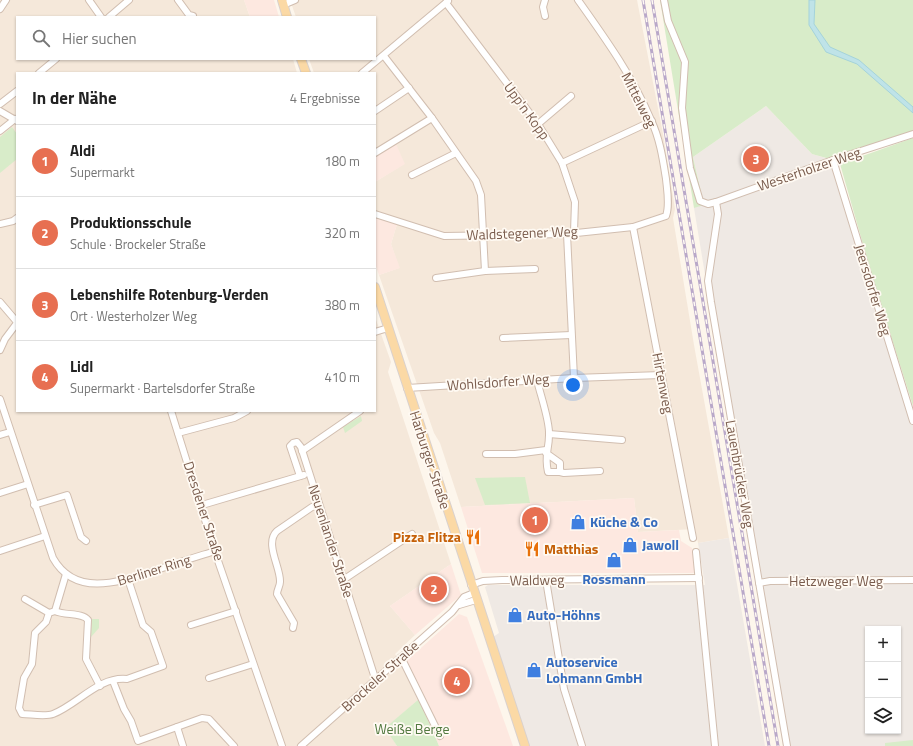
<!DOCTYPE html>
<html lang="de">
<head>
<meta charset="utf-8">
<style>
	body { margin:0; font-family:"Titillium Web",sans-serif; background:#f2f2f2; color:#222 }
	.controls { position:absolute; right:12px; bottom:12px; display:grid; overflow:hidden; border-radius:0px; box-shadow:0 1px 3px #0004 }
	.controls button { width:36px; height:36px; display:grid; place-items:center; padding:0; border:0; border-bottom:1px solid #e0e0e0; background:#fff; color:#222; font:20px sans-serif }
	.you { position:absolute; left:573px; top:385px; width:14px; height:14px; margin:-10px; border:3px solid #fff; border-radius:50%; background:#1a73e8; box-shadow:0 0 0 6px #1a73e833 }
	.badge { display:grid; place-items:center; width:26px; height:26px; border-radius:50%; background:#e76f51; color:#fff; font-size:13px; font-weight:700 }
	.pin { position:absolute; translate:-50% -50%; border:2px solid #fff; box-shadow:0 1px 4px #0006 }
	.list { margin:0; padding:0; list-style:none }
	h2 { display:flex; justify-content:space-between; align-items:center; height:52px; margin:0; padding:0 16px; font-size:17px }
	h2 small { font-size:13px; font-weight:400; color:#767676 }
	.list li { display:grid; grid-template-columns:26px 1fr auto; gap:12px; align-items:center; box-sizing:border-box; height:72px; padding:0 16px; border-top:1px solid #e0e0e0 }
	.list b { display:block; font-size:15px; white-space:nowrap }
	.list p { margin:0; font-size:13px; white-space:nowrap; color:#767676 }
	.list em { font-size:13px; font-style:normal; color:#767676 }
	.icon { flex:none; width:22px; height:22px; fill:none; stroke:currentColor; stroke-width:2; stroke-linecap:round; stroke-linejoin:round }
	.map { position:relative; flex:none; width:913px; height:746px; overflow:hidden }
	.search { position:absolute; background:#fff; box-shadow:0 1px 3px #0004; left:16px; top:16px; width:360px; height:44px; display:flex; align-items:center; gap:10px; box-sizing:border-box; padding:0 14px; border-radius:0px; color:#767676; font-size:15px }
	.panel { position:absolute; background:#fff; box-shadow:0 1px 3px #0004; left:16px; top:72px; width:360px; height:340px; border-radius:0px }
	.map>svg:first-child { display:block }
	.residential { fill:#f5e8da }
	.commercial { fill:#fde8e0 }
	.industrial { fill:#efe9e4; fill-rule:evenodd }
	.green { fill:#d8ecc9 }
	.water { fill:#bfe3e8; stroke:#a5d3da }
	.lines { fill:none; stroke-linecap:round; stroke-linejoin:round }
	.minor-casing { stroke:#d1beb0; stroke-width:8 }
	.major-casing { stroke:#dad1cd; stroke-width:10 }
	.minor { stroke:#fff; stroke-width:6 }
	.major { stroke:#fbd9a5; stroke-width:8 }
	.rail-casing { stroke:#b9a8c9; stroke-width:3 }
	.rail { stroke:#fffaf3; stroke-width:1.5; stroke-dasharray:4.5; stroke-linecap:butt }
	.labels { text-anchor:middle; stroke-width:3.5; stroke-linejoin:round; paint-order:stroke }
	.street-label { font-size:14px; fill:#7a5c4d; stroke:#fffaf3 }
	.shop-label { font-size:14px; font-weight:bold; fill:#366cbe; stroke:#fffaf3; text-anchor:start }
	.food-label { font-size:14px; font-weight:bold; fill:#c56008; stroke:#fffaf3; text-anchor:end }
	.park-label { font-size:14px; fill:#537a41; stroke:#fffaf3 }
</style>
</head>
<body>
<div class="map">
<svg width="913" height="746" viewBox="0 0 913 746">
	<rect width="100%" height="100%" fill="#fdf6ec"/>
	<g class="residential">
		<path d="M0 0H244L250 17H17V59H293L297 73H17V411H375V317L391 362 388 372 451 564 390 606 415 635 395 654 403 664 419 699 386 728 397 746H0Z"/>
		<path d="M290 0H637L663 134 675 209 673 218 694 345 729 538 698 543 695 529 638 532 634 498 461 507 440 443 434 433 379 275 399 268 391 244 397 224 375 216V182L404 164 375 156V73H314L309 59H375V17H296Z"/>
	</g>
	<g class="commercial">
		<path d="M244 0H274L279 17H250Z"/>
		<path d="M396 144 405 164 375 182V156Z"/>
		<path d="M375 216 397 224 391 244 400 268 379 275 375 263Z"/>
		<path d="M634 498 638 532 679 530 681 541 692 548 697 573H482L461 507Z"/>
		<path d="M451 564 461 595 415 635 390 606Z"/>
		<path d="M459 614 467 617 513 746H439L403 664Z"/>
	</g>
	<g class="industrial">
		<path d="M766 106 812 154 833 160 913 424V746H783L694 208 704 204 693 157ZM868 629H898V731H868Z"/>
		<path d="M729 538 765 746H529L493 637 499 633 485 587 488 585H705L698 543Z"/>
	</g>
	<g class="green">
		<path d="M660 0H913V132L830 159 812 154 766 106 693 157 704 205 694 208Z"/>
		<path d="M12 127 17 134V159L0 173V137Z"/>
		<path d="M913 138V406L873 279 840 164Z"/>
		<path d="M361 416 362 421 345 433 343 427Z"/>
		<path d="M525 477 530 503 485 505 475 478Z"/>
		<path d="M92 619H99V628L91 637Z"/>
		<path d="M419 699 439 746H397L385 728Z"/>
		<path d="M913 740V746H885V743Z"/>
	</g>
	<path class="water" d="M809 0H815L814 24 830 47 859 60 913 107V113L857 64 826 52 809 25Z"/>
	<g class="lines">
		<g class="minor-casing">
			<g id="minor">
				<path d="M89 0 101 17"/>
				<path d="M178 0 189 15 193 16"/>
				<path d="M545 0 543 7 545 16"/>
				<path d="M664 0 668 21 685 62 682 108 690 168 700 201 708 204 716 202 833 160 913 134"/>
				<path d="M446 3 538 124 562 163 575 202 574 232"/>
				<path d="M283 5 295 0"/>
				<path d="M0 9 6 0"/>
				<path d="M109 17 129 0"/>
				<path d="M384 56 432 118 476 181 481 195 485 271"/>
				<path d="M39 73 56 59"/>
				<path d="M362 73 448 1"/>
				<path d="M0 104 17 91"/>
				<path d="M0 111 17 121"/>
				<path d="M375 111 409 88"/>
				<path d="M538 124 571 96"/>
				<path d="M0 131 15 119"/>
				<path d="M375 153 432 118"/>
				<path d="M833 160 913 421"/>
				<path d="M562 163 652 121"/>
				<path d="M412 175 456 153"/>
				<path d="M716 202 718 214 708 281 711 302 787 746"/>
				<path d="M375 214 444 236 567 234 633 227 666 216C670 205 667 190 666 179 663 160 660 139 651 120 633 77 605 38 578 0"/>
				<path d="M0 224 13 221 17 218"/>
				<path d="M633 227 693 538"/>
				<path d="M567 234 574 378"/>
				<path d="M436 278 485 271 535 269"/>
				<path d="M0 302 17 322"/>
				<path d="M375 332 388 328"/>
				<path d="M503 338 571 335"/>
				<path d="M0 350 5 339 17 323"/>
				<path d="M537 380C540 394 550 421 549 435 549 450 544 455 548 472H560V463L546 453"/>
				<path d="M407 388 574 378 661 375"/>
				<path d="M0 399 53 558C76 599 122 581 157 570 176 563 196 557 215 551"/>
				<path d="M171 411 216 555 282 746"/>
				<path d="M178 433 234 418 247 411"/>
				<path d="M549 434 622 440"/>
				<path d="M0 435 10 432"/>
				<path d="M302 451 360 411"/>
				<path d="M486 454H515L546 450"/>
				<path d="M560 472 564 473 600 471"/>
				<path d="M300 476 290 446 293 443 297 442 301 447 374 675 377 679"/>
				<path d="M0 493 28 484"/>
				<path d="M34 505 67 495 81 537 86 541"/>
				<path d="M202 505 304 475"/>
				<path d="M0 551 45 536"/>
				<path d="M696 552 715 746"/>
				<path d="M66 574 55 611 49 613 46 622 35 633 32 664 24 678 19 708 22 714C30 714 45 717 53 714 77 705 99 676 127 679L163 666 151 632 143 625 128 579"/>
				<path d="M343 580 412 534"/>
				<path d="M546 580 564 689 582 746"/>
				<path d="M759 583 770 581 913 580"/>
				<path d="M471 585 483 581 502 580 699 578"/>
				<path d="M25 599 49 613"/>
				<path d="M459 605 476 600"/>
				<path d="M55 611C65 616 82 612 88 620L86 659 100 686"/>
				<path d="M191 625 236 611"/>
				<path d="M293 628 294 623 277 594C277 590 280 586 280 582 281 568 264 543 277 531L312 507 319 505"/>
				<path d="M401 657 440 736"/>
				<path d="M209 678 253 664"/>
				<path d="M113 681 124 709 131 721 138 741 202 718 209 719 234 746"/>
				<path d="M177 727 183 746"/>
				<path d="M301 746 452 612 464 597 474 593"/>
			</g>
		</g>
		<g class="major-casing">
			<g id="major">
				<path d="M282 0 287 17"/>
				<path d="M301 59 306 73"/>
				<path d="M375 287 525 746"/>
			</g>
		</g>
		<use href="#minor" class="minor"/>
		<use href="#major" class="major"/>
		<g class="rail-casing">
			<g id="rail">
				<path d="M643 0 769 746"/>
				<path d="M652 0 778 746"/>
			</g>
		</g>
		<use href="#rail" class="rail"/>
	</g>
	<defs>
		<g id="shop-bare" transform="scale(1.2)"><path d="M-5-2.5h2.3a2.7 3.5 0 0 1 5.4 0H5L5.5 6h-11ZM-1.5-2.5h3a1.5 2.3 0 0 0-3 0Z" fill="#3f7fe0" stroke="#fffaf3" stroke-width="2.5" paint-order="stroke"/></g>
		<g id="restaurant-bare" transform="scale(1.2)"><path d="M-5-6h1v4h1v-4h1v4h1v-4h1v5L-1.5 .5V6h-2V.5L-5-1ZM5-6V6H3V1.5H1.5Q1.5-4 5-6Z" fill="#e8710a" stroke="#fffaf3" stroke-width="2.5" paint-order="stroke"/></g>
	</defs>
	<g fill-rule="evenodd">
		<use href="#shop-bare" x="578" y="522"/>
		<use href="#restaurant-bare" x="473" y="537"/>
		<use href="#shop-bare" x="630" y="545"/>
		<use href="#restaurant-bare" x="532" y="549"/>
		<use href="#shop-bare" x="614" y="560"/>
		<use href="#shop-bare" x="515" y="615"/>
		<use href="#shop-bare" x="534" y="670"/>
	</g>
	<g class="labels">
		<g class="street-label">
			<text transform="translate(639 100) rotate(63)" y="5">Mittelweg</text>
			<text transform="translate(527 111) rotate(54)" y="5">Upp'n Kopp</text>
			<text transform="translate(809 169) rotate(-19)" y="5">Westerholzer Weg</text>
			<text transform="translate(522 233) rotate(-2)" y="5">Waldstegener Weg</text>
			<text transform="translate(873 290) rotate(73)" y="5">Jeersdorfer Weg</text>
			<text transform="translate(498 382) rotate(-4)" y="5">Wohlsdorfer Weg</text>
			<text transform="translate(663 383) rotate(79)" y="5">Hirtenweg</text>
			<text transform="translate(430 460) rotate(72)" y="5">Harburger Straße</text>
			<text transform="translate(740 474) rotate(80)" y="5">Lauenbrücker Weg</text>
			<text transform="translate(204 511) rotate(72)" y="5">Dresdener Straße</text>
			<text transform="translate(331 541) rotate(72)" y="5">Neuenlander Straße</text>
			<text transform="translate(154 570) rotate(-17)" y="5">Berliner Ring</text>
			<text transform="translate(537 580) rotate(-1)" y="5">Waldweg</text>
			<text x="836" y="586">Hetzweger Weg</text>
			<text transform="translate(380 676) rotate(-42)" y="5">Brockeler Straße</text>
		</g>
		<g class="shop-label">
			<text x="590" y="527">Küche &amp; Co</text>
			<text x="642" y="550">Jawoll</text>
			<text x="614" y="584" text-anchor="middle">Rossmann</text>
			<text x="527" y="620">Auto-Höhns</text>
			<text x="546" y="667">Autoservice<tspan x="546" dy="16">Lohmann GmbH</tspan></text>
		</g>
		<g class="food-label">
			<text x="461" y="542">Pizza Flitza</text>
			<text x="544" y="554" text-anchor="start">Matthias</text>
		</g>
		<g class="park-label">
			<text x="412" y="734">Weiße Berge</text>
		</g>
	</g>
</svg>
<div class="controls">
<button>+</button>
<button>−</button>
<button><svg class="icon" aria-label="layers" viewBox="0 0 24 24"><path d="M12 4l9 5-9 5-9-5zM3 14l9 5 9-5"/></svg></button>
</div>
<div class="you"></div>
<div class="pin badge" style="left:535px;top:520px">1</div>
<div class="pin badge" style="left:434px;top:589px">2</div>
<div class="pin badge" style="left:756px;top:159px">3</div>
<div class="pin badge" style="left:457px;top:681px">4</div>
<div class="search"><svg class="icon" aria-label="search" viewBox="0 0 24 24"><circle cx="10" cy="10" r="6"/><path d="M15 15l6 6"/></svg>Hier suchen</div>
<section class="panel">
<h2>In der Nähe<small>4 Ergebnisse</small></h2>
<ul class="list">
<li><span class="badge">1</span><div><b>Aldi</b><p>Supermarkt</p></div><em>180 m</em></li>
<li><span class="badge">2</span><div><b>Produktionsschule</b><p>Schule · Brockeler Straße</p></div><em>320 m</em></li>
<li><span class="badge">3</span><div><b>Lebenshilfe Rotenburg-Verden</b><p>Ort · Westerholzer Weg</p></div><em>380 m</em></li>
<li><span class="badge">4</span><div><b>Lidl</b><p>Supermarkt · Bartelsdorfer Straße</p></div><em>410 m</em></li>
</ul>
</section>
</div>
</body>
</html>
